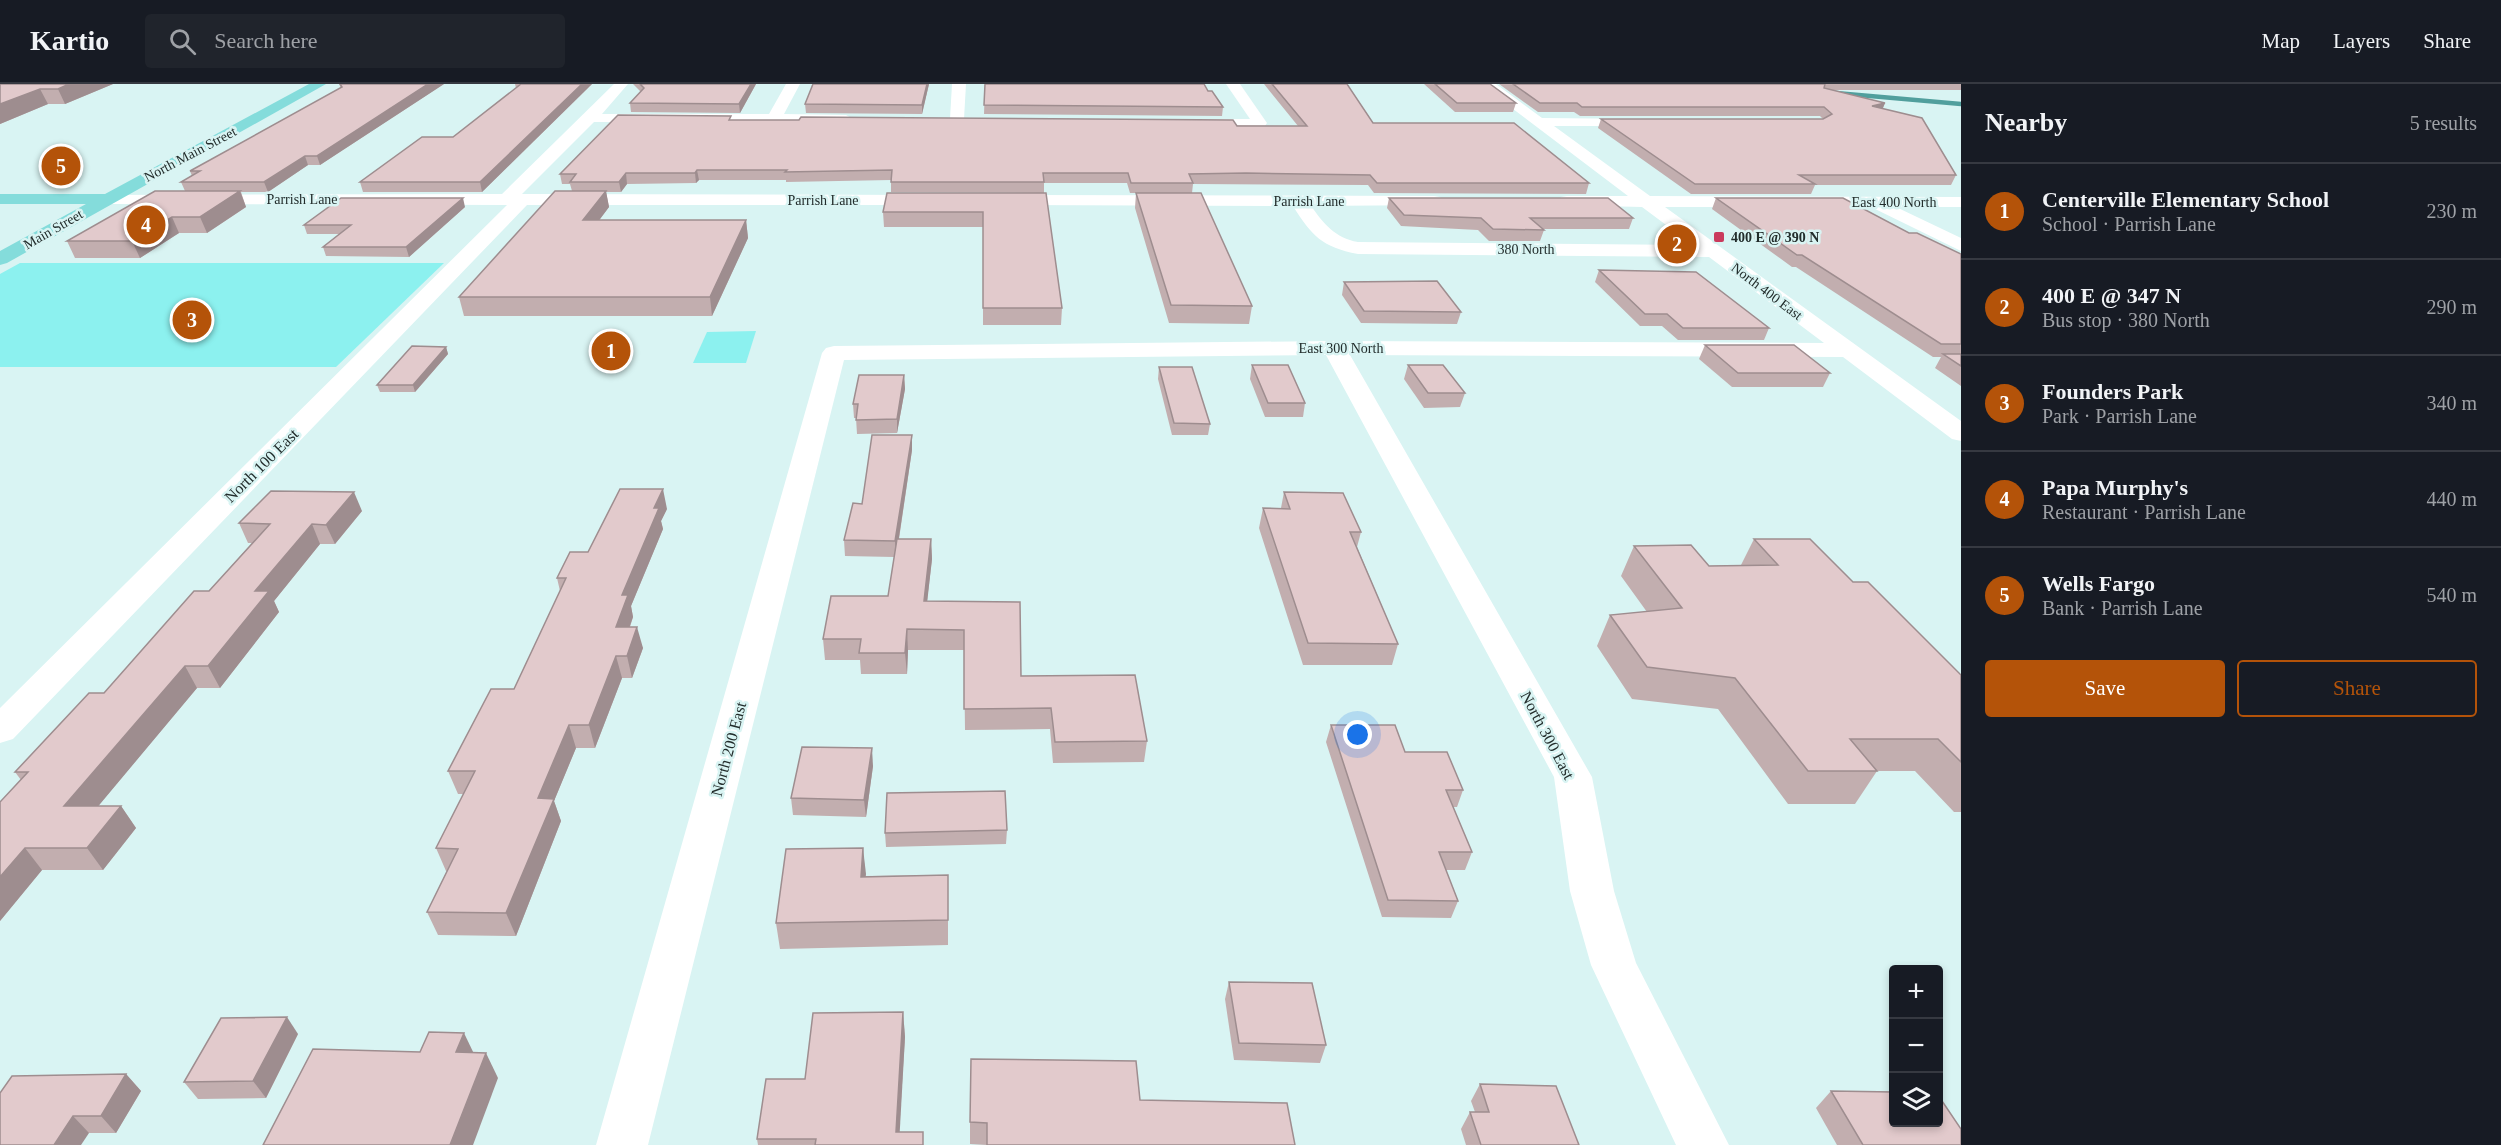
<!DOCTYPE html>
<html lang="en">
<head>
<meta charset="utf-8">
<style>
	body { margin:0; font-family:"Times New Roman",serif; background:#20242c; color:#f1f3f6 }
	.controls { position:absolute; right:18px; bottom:18px; display:grid; overflow:hidden; border-radius:6px; box-shadow:0 3px 9px #0003 }
	.controls button { width:54px; height:54px; display:grid; place-items:center; padding:0; border:0; border-bottom:2px solid #363941; background:#171b24; color:#f1f3f6; font:30px sans-serif }
	.you { position:absolute; left:1358px; top:651px; width:21px; height:21px; margin:-15px; border:4px solid #fff; border-radius:50%; background:#1a73e8; box-shadow:0 0 0 9px #1a73e833 }
	.badge { display:grid; place-items:center; width:39px; height:39px; border-radius:50%; background:#b45309; color:#fff; font-size:20px; font-weight:700 }
	.pin { position:absolute; translate:-50% -50%; border:3px solid #fff; box-shadow:0 2px 6px #0006 }
	.list { margin:0; padding:0; list-style:none }
	h2 { display:flex; justify-content:space-between; align-items:center; height:78px; margin:0; padding:0 24px; font-size:26px }
	h2 small { font-size:20px; font-weight:400; color:#9ea1a6 }
	.list li { display:grid; grid-template-columns:39px 1fr auto; gap:18px; align-items:center; box-sizing:border-box; height:96px; padding:0 24px; border-top:2px solid #363941 }
	.list b { display:block; font-size:22px; white-space:nowrap }
	.list p { margin:0; font-size:20px; white-space:nowrap; color:#9ea1a6 }
	.list em { font-size:20px; font-style:normal; color:#9ea1a6 }
	.actions { display:flex; gap:12px; padding:18px 24px }
	.actions a { flex:1; padding:14px 0; border:2px solid #b45309; border-radius:6px; text-align:center; font-size:21px; color:#b45309 }
	.actions .main { background:#b45309; color:#fff }
	.icon { flex:none; width:33px; height:33px; fill:none; stroke:currentColor; stroke-width:2; stroke-linecap:round; stroke-linejoin:round }
	.map { position:relative; flex:none; width:1961px; height:1061px; overflow:hidden }
	header { display:flex; align-items:center; gap:36px; box-sizing:border-box; height:84px; padding:0 30px; background:#171b24; border-bottom:2px solid #363941 }
	header strong { font-size:28px }
	nav { display:flex; gap:33px; margin-inline-start:auto; font-size:21px }
	.search { width:420px; height:54px; background:#20242c; display:flex; align-items:center; gap:15px; box-sizing:border-box; padding:0 21px; border-radius:6px; color:#9ea1a6; font-size:22px }
	main { display:flex }
	aside { flex:1; background:#171b24 }
	.map>svg:first-child { display:block }
	.green { fill:#8cf1ef }
	.lines { fill:none; stroke-linecap:round; stroke-linejoin:round }
	.stream { stroke:#519f9d; stroke-width:4.5 }
	.minor { fill:#fff; fill-rule:evenodd }
	.major { fill:#84dcdb; fill-rule:evenodd }
	.wall { fill:#c2aeaf }
	.shaded-wall { fill:#9e8d8f }
	.building { fill:#e2cacc; stroke:#9e8d8f; stroke-width:1.5 }
	.poi-dot { fill:#ca3a5c; stroke:#d9f4f3; stroke-width:2 }
	.labels { text-anchor:middle; stroke-width:5; stroke-linejoin:round; paint-order:stroke }
	.far-street-label { font-size:14px; fill:#222c2b; stroke:#d9f4f3 }
	.far-poi-label { font-size:14px; font-weight:bold; fill:#222c2b; stroke:#d9f4f3; text-anchor:start }
	.street-label { font-size:16px; fill:#222c2b; stroke:#d9f4f3 }
</style>
</head>
<body>
<header>
<strong>Kartio</strong>
<div class="search"><svg class="icon" aria-label="search" viewBox="0 0 24 24"><circle cx="10" cy="10" r="6"/><path d="M15 15l6 6"/></svg>Search here</div>
<nav><a>Map</a><a>Layers</a><a>Share</a></nav>
</header>
<main>
<div class="map">
<svg width="1961" height="1061" viewBox="0 0 1961 1061">
	<rect width="100%" height="100%" fill="#d9f4f3"/>
	<g class="green">
		<path d="M20 179H444L336 283H0V190Z"/>
		<path d="M756 247 746 279H693L707 248Z"/>
	</g>
	<g class="lines">
		<path class="stream" d="M1836 9 1961 20"/>
		<g class="minor">
			<path d="M614 0H628L602 30H769L786 0H800L784 30 846 31 853 35 846 39 594 38 522 110 930 111 936 112 939 116 936 120 930 121H527L13 655 0 659V624L507 121 106 120 100 119 97 115 100 111 502 110Z"/>
			<path d="M952 0H966L964 35 957 39 950 35Z"/>
			<path d="M1226 0H1240L1267 39 1265 42H1186L1184 39 1191 35H1250Z"/>
			<path d="M1480 0H1496L1542 34 1649 35 1651 38 1649 41 1644 42H1554L1650 112 1961 113V123H1896L1961 154V167L1871 123H1665L1961 337V357L1952 355 1843 273 1350 271 1592 693 1614 807 1636 879 1729 1061H1676L1591 881 1570 807 1554 693 1326 271 844 276 648 1061H596L822 269 826 264 834 262 1334 257 1824 259 1709 173 1358 170C1322 163 1312 152 1293 122L1003 121 997 120 994 116 997 112 1003 111 1434 112 1440 113 1443 117 1440 121 1311 122C1324 140 1335 154 1358 158L1693 161 1642 123 1561 121 1558 117 1561 113 1567 112H1628Z"/>
		</g>
		<path class="major" d="M309 0H326L7 179 0 181V167L86 120H0V110H105Z"/>
	</g>
	<g class="wall">
		<path d="M0 0H113L65 20H48L0 40Z"/>
		<path d="M339 0H444L320 81H308L268 108H241L246 123 207 149H179L140 174H75L67 157 185 107 181 98 192 92 190 87 341 4Z"/>
		<path d="M515 0H592L482 108H363L360 98 453 53 516 4Z"/>
		<path d="M633 0H756L740 29 631 28 630 19 641 8Z"/>
		<path d="M813 0H929L922 30 806 29 805 20Z"/>
		<path d="M985 0 1208 7 1223 23 1222 32 984 30Z"/>
		<path d="M1264 0H1347L1373 39 1589 99 1586 110 1374 109 1368 101 1193 100 1192 109 1252 222 1249 240 1169 239 1135 124 1136 109H1130L1127 99H1044V109L891 108V96L786 98V96H699L696 99 627 100 621 108H606L609 123 599 136H746L748 154 712 232H464L459 213 572 107 570 100H562L560 90 732 36 1298 42Z"/>
		<path d="M1424 0H1490L1516 19 1513 28H1455Z"/>
		<path d="M1499 0H1961V6H1831L1885 19 1883 24 1956 91 1951 101H1815L1811 110H1691L1598 44 1601 35H1823L1820 32H1580L1574 28H1538Z"/>
		<path d="M1046 109 1062 224 1061 241H983V143H884L883 128Z"/>
		<path d="M1389 114 1633 134 1629 145H1543L1544 146 1540 157H1489L1478 146 1401 142 1387 124Z"/>
		<path d="M1716 114 1909 149 1961 170V302L1935 284 1941 273H1933L1796 183H1792L1712 125Z"/>
		<path d="M465 123 409 173 326 172 323 163 339 150H307L304 141Z"/>
		<path d="M1599 186 1769 244 1764 256H1678L1662 242H1640L1595 198Z"/>
		<path d="M1344 198 1461 228 1457 240 1361 239 1342 211Z"/>
		<path d="M1705 261 1830 289 1823 303H1732L1699 275Z"/>
		<path d="M446 263 448 270 415 308H380L377 301Z"/>
		<path d="M1252 281 1305 319 1303 333H1265L1250 295Z"/>
		<path d="M1408 281 1465 309 1460 323 1424 324 1404 295Z"/>
		<path d="M1159 283 1210 340 1208 351H1172L1158 295Z"/>
		<path d="M904 291 905 305 897 349 857 350 856 334H854L853 320Z"/>
		<path d="M912 366 899 455H931L932 475 927 517 1020 518 1021 592 1147 657 1144 678 1053 679 1050 645 965 646 964 566H908L907 590H861L860 576H825L823 555 888 512 894 473 845 472 844 456 862 420Z"/>
		<path d="M1284 408 1361 448 1357 463 1398 560 1392 581H1303L1259 444 1263 424H1281Z"/>
		<path d="M667 425 661 437 663 445 631 522 633 533 630 543 643 564 632 594H622L595 664H576L554 717 561 737 516 852 438 851 427 828 447 787H446L436 764 464 710H458L448 687 514 605 560 507 557 494 588 468Z"/>
		<path d="M362 427 335 460H320L274 517 279 528 220 604H197L98 722H121L136 744 103 786H42L0 837 21 696 15 688 104 609 209 507 252 459H248L239 439Z"/>
		<path d="M1754 455 1853 498 1961 591V728H1954L1915 687H1877L1855 720H1788L1718 625 1632 615 1597 562 1610 531 1647 528 1621 492 1634 462 1709 482 1741 481Z"/>
		<path d="M1331 641 1405 668 1463 706 1457 723H1453L1472 768 1465 786H1446L1458 817 1451 834 1382 833 1326 658Z"/>
		<path d="M873 682 866 733 793 731 791 714Z"/>
		<path d="M1007 746 1006 760 886 763 885 749Z"/>
		<path d="M863 764 865 792 948 791V861L780 865 776 839Z"/>
		<path d="M1229 898 1326 961 1320 979 1234 976 1225 915Z"/>
		<path d="M903 928 905 953 899 1048 924 1061H758L757 1055 805 995Z"/>
		<path d="M298 950 266 1014 198 1015 184 998Z"/>
		<path d="M1136 977 987 1061 970 1060V1038Z"/>
		<path d="M126 990 141 1007 116 1049H89L0 1061Z"/>
		<path d="M1480 1000 1579 1061H1466L1461 1045 1470 1028H1475L1471 1017Z"/>
		<path d="M1831 1007 1961 1061H1837L1816 1024Z"/>
	</g>
	<g class="shaded-wall">
		<path d="M69 0H113L65 20 58 5Z"/>
		<path d="M428 0H444L320 81 317 72Z"/>
		<path d="M582 0H592L482 108 480 98Z"/>
		<path d="M751 0H756L740 29 739 20Z"/>
		<path d="M927 0H929L922 30V21Z"/>
		<path d="M40 5 48 20 0 40V20Z"/>
		<path d="M1885 19 1881 28 1872 22Z"/>
		<path d="M305 72 308 81 268 108 264 98Z"/>
		<path d="M697 86 699 96 696 99 695 89Z"/>
		<path d="M626 89 627 100 621 108 619 98Z"/>
		<path d="M240 107 246 123 207 149 200 133Z"/>
		<path d="M606 107 609 123 586 154 583 136Z"/>
		<path d="M463 114 465 123 409 173 406 163Z"/>
		<path d="M172 133 179 149 140 174 132 157Z"/>
		<path d="M746 136 748 154 712 232 710 213Z"/>
		<path d="M446 263 448 270 415 308 413 301Z"/>
		<path d="M904 291 905 305 897 349V335Z"/>
		<path d="M912 351V366L896 473 895 457Z"/>
		<path d="M663 405 667 425 661 437 663 445 631 522 633 533 622 564 616 543 622 511 654 424Z"/>
		<path d="M354 408 362 427 335 460 326 441Z"/>
		<path d="M312 440 320 460 274 517 279 528 220 604 208 582 255 507Z"/>
		<path d="M931 455 932 475 925 537 924 517Z"/>
		<path d="M637 543 643 564 632 594 627 572Z"/>
		<path d="M907 545 908 566 907 590 905 569Z"/>
		<path d="M616 572 622 594 595 664 589 641Z"/>
		<path d="M185 582 197 604 80 744 64 722Z"/>
		<path d="M569 641 576 664 554 717 561 737 516 852 506 829 538 714Z"/>
		<path d="M872 664 873 682 866 733 864 716Z"/>
		<path d="M121 722 136 744 103 786 87 764Z"/>
		<path d="M25 764 42 786 0 837V793Z"/>
		<path d="M863 764 866 790 863 818 861 793Z"/>
		<path d="M903 928 905 953 899 1061 896 1048Z"/>
		<path d="M287 933 298 950 266 1014 253 997Z"/>
		<path d="M464 949 476 974 456 968Z"/>
		<path d="M486 969 498 994 473 1061H450Z"/>
		<path d="M126 990 141 1007 116 1049 101 1032Z"/>
		<path d="M73 1032 89 1049 81 1061H54Z"/>
	</g>
	<g class="building">
		<path d="M0 0H69L58 5H40L0 20Z"/>
		<path d="M340 0H428L317 72H305L264 98H181L200 87H190L342 3Z"/>
		<path d="M521 0H582L480 98H360L422 53H453Z"/>
		<path d="M640 0H751L739 20 630 19 644 4Z"/>
		<path d="M813 0H927L922 21 805 20Z"/>
		<path d="M985 0H1204L1208 7H1212L1223 23 984 21Z"/>
		<path d="M1272 0H1347L1373 39H1514L1589 99H1377L1370 91 1246 89 1189 90 1193 99H1131L1128 89H1043L1044 98H891L892 86 785 88 787 86H697L695 89H626L619 98H570L576 90H560L618 31 731 32 729 36H799L801 33 1233 36 1237 42H1307Z"/>
		<path d="M1435 0H1490L1516 19H1457Z"/>
		<path d="M1513 0H1825L1824 4 1885 19 1872 22 1922 34 1956 91H1799L1815 100H1695L1601 35H1823L1832 30 1824 23H1582L1577 19H1540Z"/>
		<path d="M155 107H240L200 133H172L132 157H67Z"/>
		<path d="M555 107H606L583 136H746L710 213H459Z"/>
		<path d="M887 109H1046L1062 224H983V128H883Z"/>
		<path d="M1136 109H1201L1252 222 1171 221Z"/>
		<path d="M341 114H463L406 163H323L351 141H304Z"/>
		<path d="M1389 114H1608L1633 134H1530L1544 146 1493 145 1481 134 1404 131Z"/>
		<path d="M1716 114H1843L1909 149H1917L1961 170V260H1941L1802 171H1797Z"/>
		<path d="M1599 186 1696 188 1769 244H1683L1667 230H1645Z"/>
		<path d="M1437 197 1461 228 1364 227 1344 198Z"/>
		<path d="M1705 261H1794L1830 289H1738Z"/>
		<path d="M412 262 446 263 413 301H377Z"/>
		<path d="M1943 270H1961V282Z"/>
		<path d="M1252 281H1288L1305 319H1268Z"/>
		<path d="M1408 281H1443L1465 309H1428Z"/>
		<path d="M1159 283H1192L1210 340 1174 339Z"/>
		<path d="M859 291H904L897 335 856 336 858 320H853Z"/>
		<path d="M872 351H912L895 457 844 456 853 419 862 420Z"/>
		<path d="M620 405H663L654 424H659L622 511H628L616 543H637L627 572H616L589 641H569L538 714 554 715 506 829 427 828 458 765 436 764 475 687H448L491 605H514L566 494H557L570 468H588Z"/>
		<path d="M271 407 354 408 326 441 312 440 255 507H269L208 582H185L64 722H121L87 764H25L0 793V718L28 688H15L89 609H104L194 507H209L270 440 239 439Z"/>
		<path d="M1284 408 1343 409 1361 448H1350L1398 560 1308 559 1263 424 1290 425Z"/>
		<path d="M897 455H931L924 517 1020 518 1021 592 1135 591 1147 657 1055 658 1051 624 964 625V546L907 545 905 569H859L861 555H823L831 512H888Z"/>
		<path d="M1754 455H1810L1853 498H1868L1961 591V678L1938 655H1850L1877 687H1808L1735 594 1647 583 1610 531 1682 524 1634 462 1691 461 1709 482 1778 481Z"/>
		<path d="M1331 641H1395L1405 668H1447L1463 706H1446L1472 768H1439L1458 817 1388 816Z"/>
		<path d="M802 663 872 664 864 716 791 714Z"/>
		<path d="M1005 707 1007 746 885 749 887 709Z"/>
		<path d="M863 764 861 793 948 791V836L776 839 786 765Z"/>
		<path d="M1229 898 1312 899 1326 961 1239 959Z"/>
		<path d="M903 928 896 1048H923V1061H815L816 1055H757L766 995H805L813 929Z"/>
		<path d="M287 933 253 997 184 998 221 934Z"/>
		<path d="M429 948 464 949 456 968 486 969 450 1061H263L313 965 420 968Z"/>
		<path d="M971 975 1136 977 1140 1016 1287 1019 1295 1061H987V1039L970 1038Z"/>
		<path d="M126 990 101 1032H73L54 1061H0V1009L12 992Z"/>
		<path d="M1480 1000 1556 1002 1579 1061H1481L1470 1028H1489Z"/>
		<path d="M1831 1007 1893 1008V1038H1938V1011L1961 1045V1061H1863Z"/>
	</g>
	<rect class="poi-dot" x="1713" y="147" width="12" height="12" rx="3"/>
	<g class="labels">
		<g class="far-street-label">
			<text transform="translate(190 70) rotate(-28)" y="5">North Main Street</text>
			<text x="302" y="120">Parrish Lane</text>
			<text x="823" y="121">Parrish Lane</text>
			<text x="1309" y="122">Parrish Lane</text>
			<text x="1894" y="123">East 400 North</text>
			<text transform="translate(53 145) rotate(-30)" y="5">Main Street</text>
			<text x="1526" y="170">380 North</text>
			<text transform="translate(1767 207) rotate(37)" y="5">North 400 East</text>
			<text x="1341" y="269">East 300 North</text>
		</g>
		<g class="far-poi-label">
			<text x="1731" y="158">400 E @ 390 N</text>
		</g>
		<g class="street-label">
			<text transform="translate(261 381) rotate(-45)" y="6">North 100 East</text>
			<text transform="translate(1548 651) rotate(62)" y="6">North 300 East</text>
			<text transform="translate(728 665) rotate(-75)" y="6">North 200 East</text>
		</g>
	</g>
</svg>
<div class="controls">
<button>+</button>
<button>−</button>
<button><svg class="icon" aria-label="layers" viewBox="0 0 24 24"><path d="M12 4l9 5-9 5-9-5zM3 14l9 5 9-5"/></svg></button>
</div>
<div class="you"></div>
<div class="pin badge" style="left:611px;top:267px">1</div>
<div class="pin badge" style="left:1677px;top:160px">2</div>
<div class="pin badge" style="left:192px;top:236px">3</div>
<div class="pin badge" style="left:146px;top:141px">4</div>
<div class="pin badge" style="left:61px;top:82px">5</div>
</div>
<aside>
<h2>Nearby<small>5 results</small></h2>
<ul class="list">
<li><span class="badge">1</span><div><b>Centerville Elementary School</b><p>School · Parrish Lane</p></div><em>230 m</em></li>
<li><span class="badge">2</span><div><b>400 E @ 347 N</b><p>Bus stop · 380 North</p></div><em>290 m</em></li>
<li><span class="badge">3</span><div><b>Founders Park</b><p>Park · Parrish Lane</p></div><em>340 m</em></li>
<li><span class="badge">4</span><div><b>Papa Murphy's</b><p>Restaurant · Parrish Lane</p></div><em>440 m</em></li>
<li><span class="badge">5</span><div><b>Wells Fargo</b><p>Bank · Parrish Lane</p></div><em>540 m</em></li>
</ul>
<div class="actions"><a class="main">Save</a><a>Share</a></div>
</aside>
</main>
</body>
</html>
